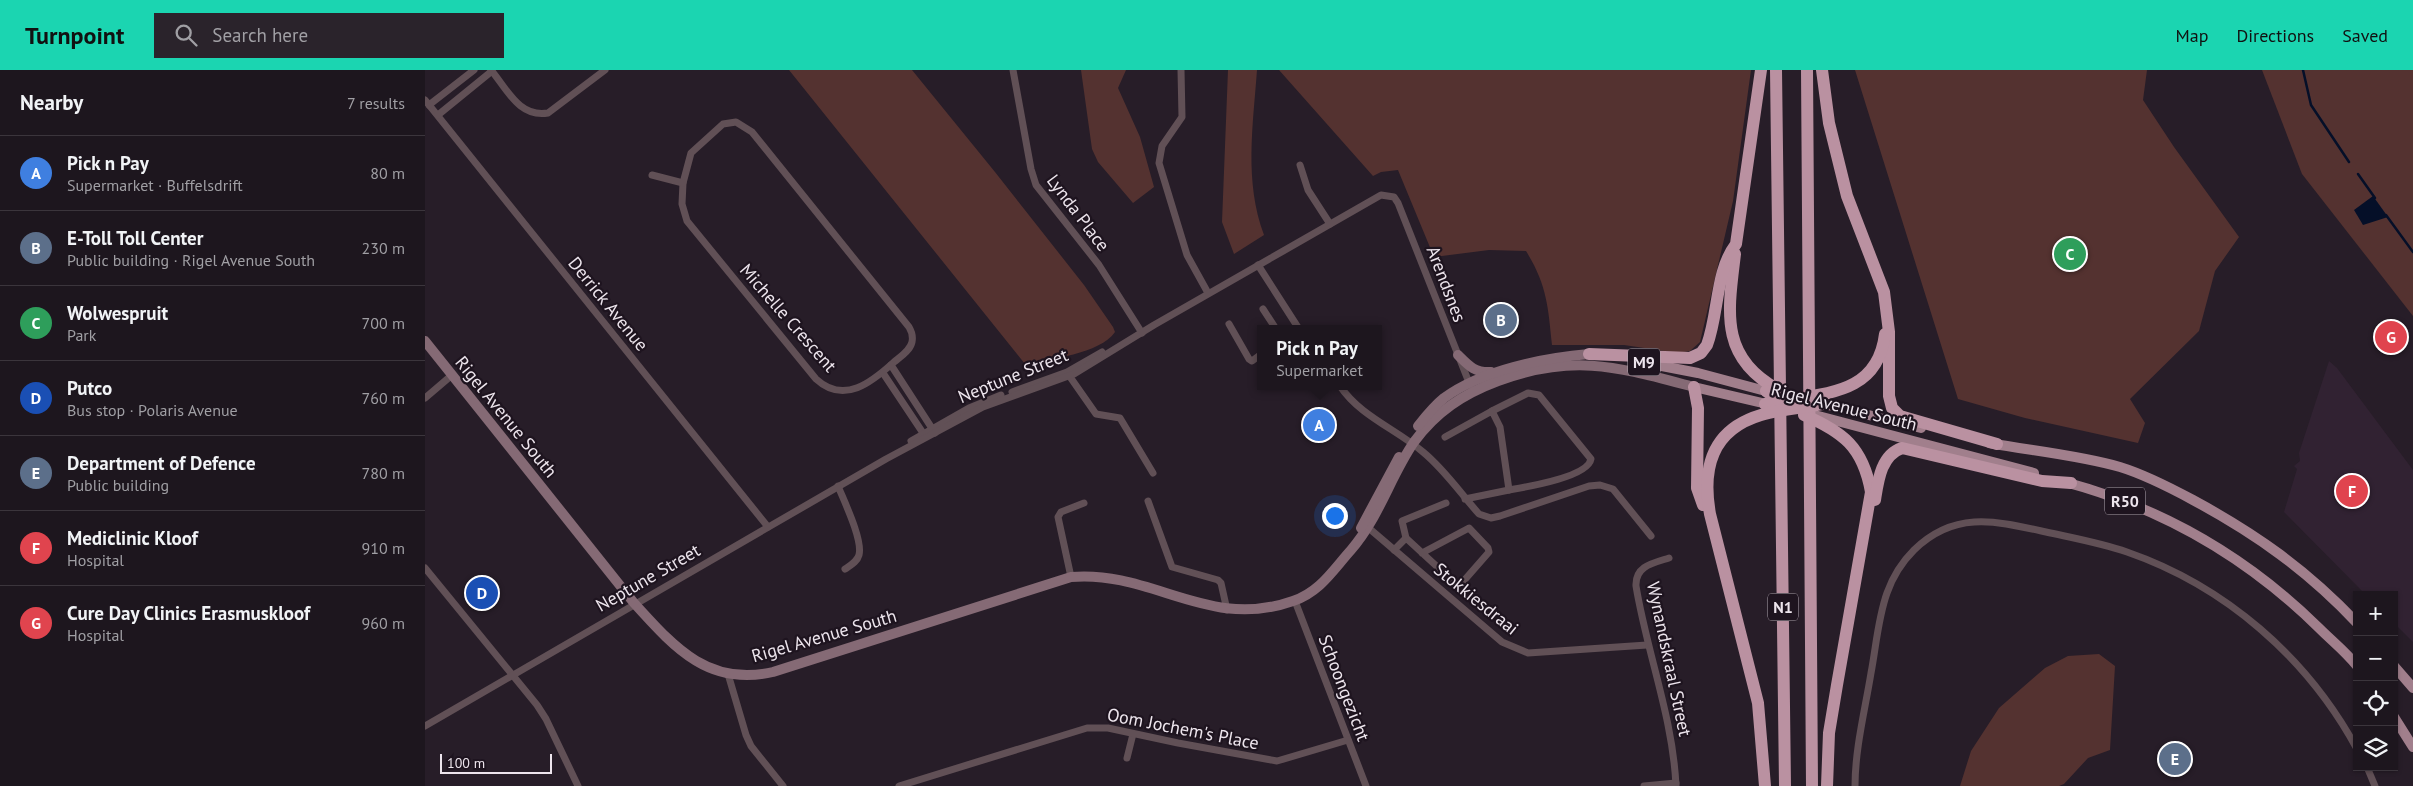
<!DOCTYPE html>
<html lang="en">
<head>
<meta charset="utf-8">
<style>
	body { margin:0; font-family:"PT Sans",sans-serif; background:#2a232b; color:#f1f3f6 }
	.controls { position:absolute; right:15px; bottom:15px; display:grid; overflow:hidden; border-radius:0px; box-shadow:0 1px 4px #0004 }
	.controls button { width:45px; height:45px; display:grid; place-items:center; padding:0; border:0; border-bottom:1px solid #3b353c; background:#1d161e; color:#f1f3f6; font:25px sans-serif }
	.scale { position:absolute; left:15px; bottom:12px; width:112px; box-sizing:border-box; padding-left:5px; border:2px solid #ede5ed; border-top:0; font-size:14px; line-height:18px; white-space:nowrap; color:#ede5ed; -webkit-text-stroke:4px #1e141f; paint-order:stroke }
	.you { position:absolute; left:909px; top:445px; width:18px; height:18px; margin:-12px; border:4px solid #fff; border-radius:50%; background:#1a73e8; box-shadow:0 0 0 8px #1a73e833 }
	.badge { display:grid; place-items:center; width:32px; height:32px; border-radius:50%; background:#1bd5b1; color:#fff; font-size:16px; font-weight:700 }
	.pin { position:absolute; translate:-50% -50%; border:2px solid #fff; box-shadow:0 1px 5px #0006 }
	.popup { position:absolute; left:832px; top:255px; width:125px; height:65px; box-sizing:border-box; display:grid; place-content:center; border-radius:0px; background:#1d161e; filter:drop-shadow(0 1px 4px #0005); font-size:16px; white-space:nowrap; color:#a09fa4 }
	.popup b { font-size:19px; color:#f1f3f6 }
	.popup::after { content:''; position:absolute; left:50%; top:100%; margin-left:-10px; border:10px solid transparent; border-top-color:#1d161e }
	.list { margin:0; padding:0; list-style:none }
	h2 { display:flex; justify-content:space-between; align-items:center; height:65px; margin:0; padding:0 20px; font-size:21px }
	h2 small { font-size:16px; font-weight:400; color:#a09fa4 }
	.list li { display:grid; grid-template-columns:32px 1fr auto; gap:15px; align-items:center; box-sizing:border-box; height:75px; padding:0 20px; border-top:1px solid #3b353c }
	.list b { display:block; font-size:19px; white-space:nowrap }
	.list p { margin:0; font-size:16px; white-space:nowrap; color:#a09fa4 }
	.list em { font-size:16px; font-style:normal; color:#a09fa4 }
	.icon { flex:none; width:28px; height:28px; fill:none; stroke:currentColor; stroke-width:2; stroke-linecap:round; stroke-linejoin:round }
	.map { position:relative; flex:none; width:1988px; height:716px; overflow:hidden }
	header { display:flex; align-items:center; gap:30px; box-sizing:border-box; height:70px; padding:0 25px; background:#1bd5b1; color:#111 }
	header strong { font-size:24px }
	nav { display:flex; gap:28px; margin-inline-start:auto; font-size:18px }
	.search { width:350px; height:45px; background:#2a232b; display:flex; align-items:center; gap:12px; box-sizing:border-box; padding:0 18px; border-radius:0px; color:#a09fa4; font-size:19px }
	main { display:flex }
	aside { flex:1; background:#1d161e }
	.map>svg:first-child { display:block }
	.built { fill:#312232 }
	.green { fill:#543230 }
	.water { fill:#050f28 }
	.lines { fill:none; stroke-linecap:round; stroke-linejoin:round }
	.stream { stroke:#050f28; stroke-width:2.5 }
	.minor { stroke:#615056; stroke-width:7 }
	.secondary { stroke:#856a75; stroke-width:10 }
	.primary { stroke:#a17f8c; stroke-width:10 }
	.motorway { stroke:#ba91a1; stroke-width:12 }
	.labels { text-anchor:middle; stroke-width:4.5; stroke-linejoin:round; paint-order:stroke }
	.shield { fill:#1e141f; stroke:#afa6af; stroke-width:1 }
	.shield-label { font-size:16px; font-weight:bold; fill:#ede5ed }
	.street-label { font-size:18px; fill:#ede5ed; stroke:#1e141f }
</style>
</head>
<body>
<header>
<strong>Turnpoint</strong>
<div class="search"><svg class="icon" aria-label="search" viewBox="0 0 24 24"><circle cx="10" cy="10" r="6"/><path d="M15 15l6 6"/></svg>Search here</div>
<nav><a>Map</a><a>Directions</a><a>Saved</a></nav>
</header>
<main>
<aside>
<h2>Nearby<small>7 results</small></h2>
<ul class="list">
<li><span class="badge" style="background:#3f7fe0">A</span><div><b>Pick n Pay</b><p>Supermarket · Buffelsdrift</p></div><em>80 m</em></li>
<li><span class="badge" style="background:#5c6f8a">B</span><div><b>E-Toll Toll Center</b><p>Public building · Rigel Avenue South</p></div><em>230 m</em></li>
<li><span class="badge" style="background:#2e9e5b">C</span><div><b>Wolwespruit</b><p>Park</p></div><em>700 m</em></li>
<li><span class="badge" style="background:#1a4fb4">D</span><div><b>Putco</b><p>Bus stop · Polaris Avenue</p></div><em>760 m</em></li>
<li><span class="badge" style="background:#5c6f8a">E</span><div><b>Department of Defence</b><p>Public building</p></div><em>780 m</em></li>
<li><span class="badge" style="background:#e0444e">F</span><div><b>Mediclinic Kloof</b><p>Hospital</p></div><em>910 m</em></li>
<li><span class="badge" style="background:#e0444e">G</span><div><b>Cure Day Clinics Erasmuskloof</b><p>Hospital</p></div><em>960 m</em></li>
</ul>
</aside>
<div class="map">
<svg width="1988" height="716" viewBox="0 0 1988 716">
	<rect width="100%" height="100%" fill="#271d28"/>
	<path class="built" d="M1904 291 1912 298 1988 400V572L1969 553V525H1941L1859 442 1872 399 1869 396 1875 391 1874 383Z"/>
	<g class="green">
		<path d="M364 0H487L570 102 659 215 688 257 690 262C675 284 624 289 600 294Z"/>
		<path d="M656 0H701L693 18 715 67 729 117 708 133 673 92 667 79Z"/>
		<path d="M803 0H832C828 56 819 111 839 165L809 184 797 152Z"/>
		<path d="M854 0H1326L1308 131 1275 272 1265 281 1253 283 1199 275H1127C1123 236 1122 215 1101 181L1064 180 1009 187 973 100 956 102 948 106Z"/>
		<path d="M1430 0H1722L1718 30 1749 77 1814 167 1790 201 1774 261 1705 329 1720 353 1713 373 1600 348 1533 329Z"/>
		<path d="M1837 0H1988V246L1877 104Z"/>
		<path d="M1674 584 1690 596 1685 680 1663 688 1639 714 1634 716H1535L1546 681 1574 638 1620 598 1643 586Z"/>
	</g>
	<path class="water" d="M1948 126 1963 147 1938 155 1929 140Z"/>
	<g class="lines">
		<g class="stream">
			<path d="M1878 0 1886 35 1924 92"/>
			<path d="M1933 104 1950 128"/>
			<path d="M1961 145 1988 182"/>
		</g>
		<g class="minor">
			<path d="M66 0C82 19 94 48 123 43L180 0"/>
			<path d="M588 0 606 99 611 115 674 195 717 263"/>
			<path d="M756 0 757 47 737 76 734 93 762 185 783 223"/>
			<path d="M0 30 343 457"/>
			<path d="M4 35 49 0"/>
			<path d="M13 45 67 1"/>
			<path d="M311 52 327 62 484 257C487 262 488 267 487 272 485 281 475 287 469 292 447 312 419 335 391 309L262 151 257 134 258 113 266 83 298 54Z"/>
			<path d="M875 95 883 120 905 154"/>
			<path d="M227 105 258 113"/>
			<path d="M833 195 874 259"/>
			<path d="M838 239 851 259"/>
			<path d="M804 254 824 289 827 291 835 285"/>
			<path d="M466 295 510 363"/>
			<path d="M458 303 500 366"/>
			<path d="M643 304 671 344 695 348 728 403"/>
			<path d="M915 316C935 346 971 359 998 382 1020 400 1036 424 1054 444L1066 448 1075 446 1164 416 1175 415 1188 419 1226 466"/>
			<path d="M587 322 642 302 677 282"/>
			<path d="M0 328 27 305"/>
			<path d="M1067 341 1103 323 1114 325 1166 389C1163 407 1101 417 1084 420"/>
			<path d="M1020 367 1067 341 1075 357 1084 420 1040 429"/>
			<path d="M486 371 544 338 576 325"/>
			<path d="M413 416C419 431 438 470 434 485 432 492 426 495 420 499"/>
			<path d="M723 431 747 497 793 510 796 513 802 540"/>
			<path d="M939 454 1077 572 1103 583 1222 575"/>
			<path d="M981 468 977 451 1021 433"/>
			<path d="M969 480 981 468 1032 515 1036 514 1064 482 1063 478 1044 458 997 483"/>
			<path d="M1244 488C1228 493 1210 496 1211 516 1222 583 1248 648 1251 716"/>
			<path d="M0 498 112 635 121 649 153 716"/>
			<path d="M646 507 633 447 636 442 659 433"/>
			<path d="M870 531 941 716"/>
			<path d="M303 604 321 665 326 676 358 716"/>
			<path d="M0 656 461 389 558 337 649 304 729 255 956 125 969 127 973 133 1045 315"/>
			<path d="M702 688 708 664"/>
			<path d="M1942 697 1950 716"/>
			<path d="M474 716 662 658H683L753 673 852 691 923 670"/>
			<path d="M1219 716 1251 713"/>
			<path d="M1430 716C1430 679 1440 640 1446 603 1451 577 1453 548 1462 523 1468 506 1477 492 1489 480 1530 440 1571 451 1621 462 1648 468 1676 473 1702 482 1800 516 1882 587 1932 679"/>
		</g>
		<g class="secondary">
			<path d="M0 271 209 533C249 577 283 617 348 602L646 507C728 500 783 561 868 531 895 522 908 500 926 480 954 448 965 407 989 372 1011 342 1038 324 1073 311 1149 283 1193 297 1269 317"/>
			<path d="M1033 285C1044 296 1050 303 1066 302"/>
			<path d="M993 356C1001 346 1009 336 1019 328 1057 300 1118 288 1164 284"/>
			<path d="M936 458 974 387"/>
		</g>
		<g class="primary">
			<path d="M1211 291 1273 303 1348 323"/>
			<path d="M1269 317 1346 335"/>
			<path d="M1391 332 1496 358"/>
			<path d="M1382 343 1609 403"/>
			<path d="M1564 373C1608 381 1653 385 1695 397 1721 405 1744 417 1768 430 1831 464 1882 500 1932 553"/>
			<path d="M1640 412C1737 438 1823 488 1894 558 1907 571 1921 582 1932 596"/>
			<path d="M1969 596 1988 618"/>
			<path d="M1969 647 1988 677"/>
		</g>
		<g class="motorway">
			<path d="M1351 0 1360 716"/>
			<path d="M1382 0 1387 716"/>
			<path d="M1397 0 1404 53 1422 126 1459 222 1464 262V326L1467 338 1475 346 1572 374"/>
			<path d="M1310 184C1303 242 1294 288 1354 320"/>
			<path d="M1164 284 1265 288 1276 283 1282 275C1294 243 1290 202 1311 174L1336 0"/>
			<path d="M1269 317 1273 338 1272 418 1278 435"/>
			<path d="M1341 321 1361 335"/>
			<path d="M1340 334C1388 322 1452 331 1460 264"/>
			<path d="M1379 345C1418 362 1438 377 1446 422L1412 615 1404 663 1402 716"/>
			<path d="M1450 430C1453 411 1456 385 1477 378L1617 411 1646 413"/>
			<path d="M1340 716 1333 633 1285 444C1277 399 1286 360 1336 345 1356 339 1377 338 1397 334"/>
		</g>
	</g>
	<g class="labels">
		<g class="shield">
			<rect x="1203" y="278.5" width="32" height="27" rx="4"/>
			<rect x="1680" y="417.5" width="40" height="27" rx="4"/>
			<rect x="1343" y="523.5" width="30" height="27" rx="4"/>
		</g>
		<g class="shield-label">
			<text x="1219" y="298">M9</text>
			<text x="1700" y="437">R50</text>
			<text x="1358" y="543">N1</text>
		</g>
		<g class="street-label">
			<text transform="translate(653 143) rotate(53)" y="6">Lynda Place</text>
			<text transform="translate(1021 214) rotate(69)" y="6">Arendsnes</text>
			<text transform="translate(183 234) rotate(51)" y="6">Derrick Avenue</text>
			<text transform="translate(363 248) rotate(49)" y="6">Michelle Crescent</text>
			<text transform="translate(588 306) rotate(-22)" y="6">Neptune Street</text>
			<text transform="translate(1419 337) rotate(14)" y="6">Rigel Avenue South</text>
			<text transform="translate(81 347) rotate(51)" y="6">Rigel Avenue South</text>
			<text transform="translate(223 508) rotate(-30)" y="6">Neptune Street</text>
			<text transform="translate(1051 529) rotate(39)" y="6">Stokkiesdraai</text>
			<text transform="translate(399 566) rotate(-16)" y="6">Rigel Avenue South</text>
			<text transform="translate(1244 589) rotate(78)" y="6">Wynandskraal Street</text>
			<text transform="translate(919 618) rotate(69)" y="6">Schoongezicht</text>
			<text transform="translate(758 659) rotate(11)" y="6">Oom Jochem's Place</text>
		</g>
	</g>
</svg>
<div class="controls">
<button>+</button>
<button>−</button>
<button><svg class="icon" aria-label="locate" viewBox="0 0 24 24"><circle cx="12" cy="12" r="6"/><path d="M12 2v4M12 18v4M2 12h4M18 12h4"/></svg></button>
<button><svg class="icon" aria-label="layers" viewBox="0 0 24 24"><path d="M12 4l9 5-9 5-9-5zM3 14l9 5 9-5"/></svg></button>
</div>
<div class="scale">100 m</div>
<div class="you"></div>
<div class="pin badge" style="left:894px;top:355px;background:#3f7fe0">A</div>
<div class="popup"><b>Pick n Pay</b>Supermarket</div>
<div class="pin badge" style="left:1076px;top:250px;background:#5c6f8a">B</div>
<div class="pin badge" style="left:1645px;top:184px;background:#2e9e5b">C</div>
<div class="pin badge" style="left:57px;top:523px;background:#1a4fb4">D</div>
<div class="pin badge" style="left:1750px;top:689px;background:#5c6f8a">E</div>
<div class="pin badge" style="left:1927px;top:421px;background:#e0444e">F</div>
<div class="pin badge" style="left:1966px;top:267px;background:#e0444e">G</div>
</div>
</main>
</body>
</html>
